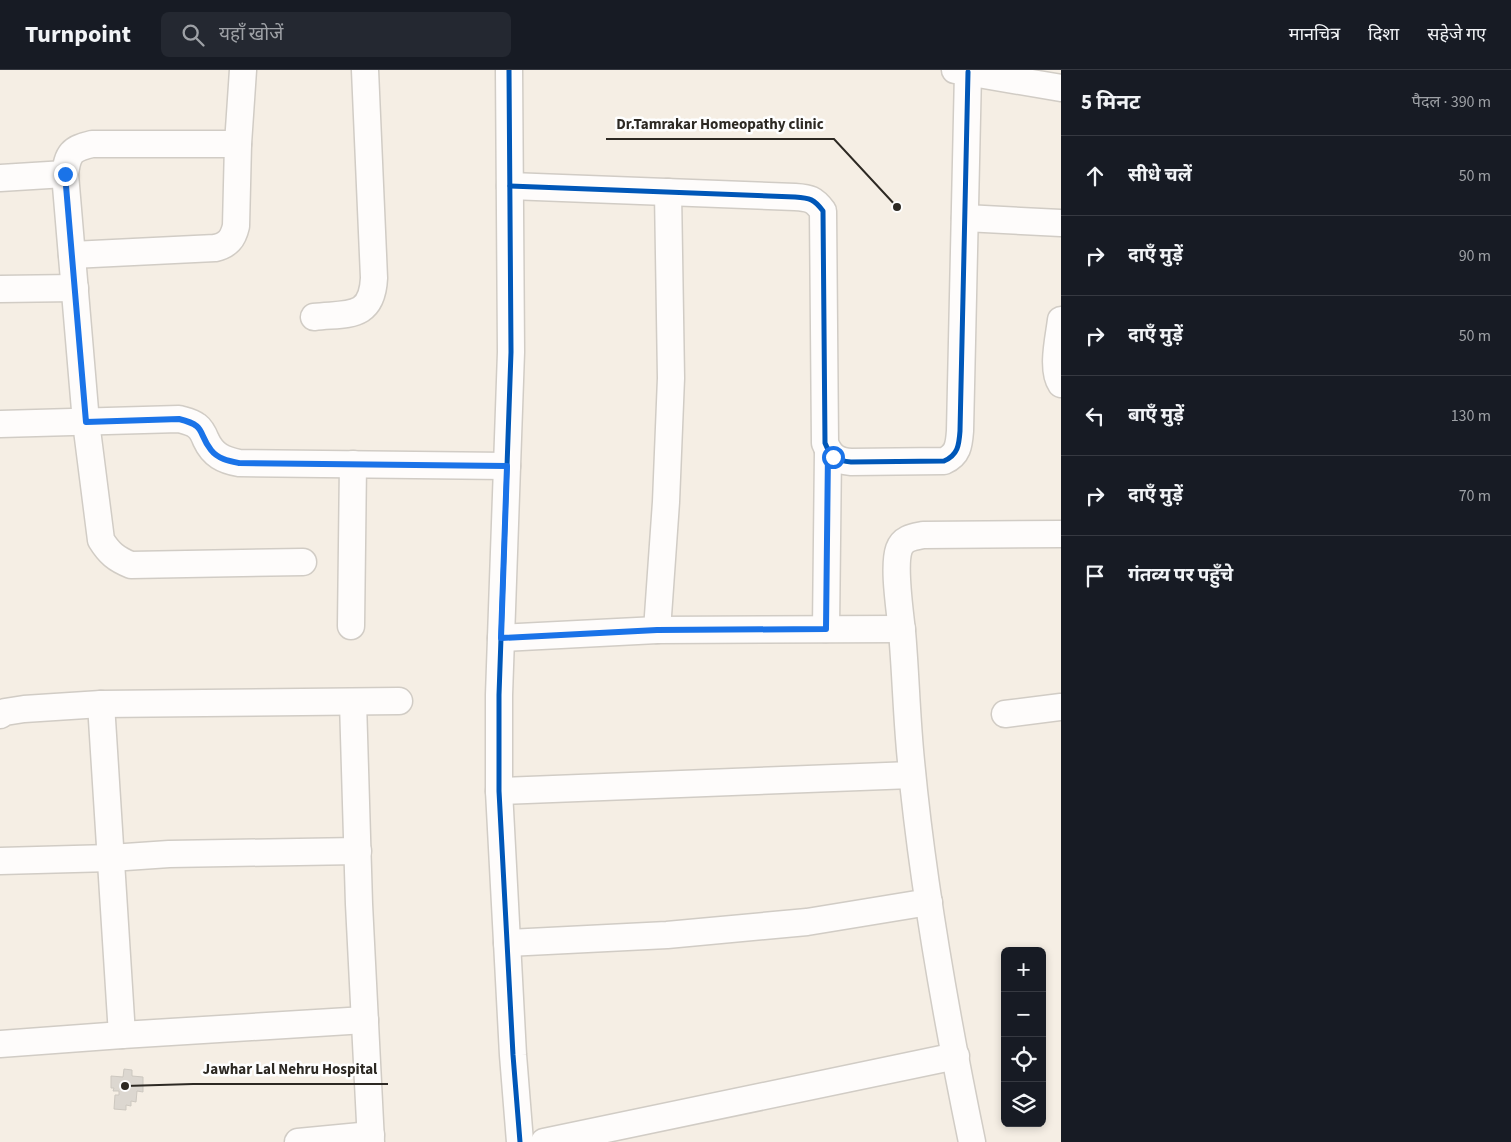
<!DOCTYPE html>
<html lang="hi">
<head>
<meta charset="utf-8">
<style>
	body { margin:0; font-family:"Source Sans 3","Noto Sans Devanagari",sans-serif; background:#242831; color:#f1f3f6 }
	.controls { position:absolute; right:15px; bottom:15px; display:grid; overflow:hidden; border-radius:8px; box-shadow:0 2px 8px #0003 }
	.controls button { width:45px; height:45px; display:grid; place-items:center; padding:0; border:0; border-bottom:1px solid #363941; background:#171b24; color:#f1f3f6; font:25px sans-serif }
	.stop { position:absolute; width:15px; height:15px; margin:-11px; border:4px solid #1a73e8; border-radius:50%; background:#fff }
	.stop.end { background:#1a73e8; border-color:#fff; box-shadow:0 1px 5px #0008 }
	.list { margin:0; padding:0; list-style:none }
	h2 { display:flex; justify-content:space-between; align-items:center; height:65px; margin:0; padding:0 20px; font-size:21px }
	h2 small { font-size:16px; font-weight:400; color:#9ea1a6 }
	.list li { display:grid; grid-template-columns:32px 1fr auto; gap:15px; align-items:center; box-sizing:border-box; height:80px; padding:0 20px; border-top:1px solid #363941 }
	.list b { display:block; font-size:19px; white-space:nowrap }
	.list em { font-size:16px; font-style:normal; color:#9ea1a6 }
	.icon { flex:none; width:28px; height:28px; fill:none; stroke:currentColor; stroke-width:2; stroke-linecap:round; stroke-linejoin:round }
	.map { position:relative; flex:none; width:1061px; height:1072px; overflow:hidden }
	header { display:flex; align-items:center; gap:30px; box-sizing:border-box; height:70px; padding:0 25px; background:#171b24; border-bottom:1px solid #363941 }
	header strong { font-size:24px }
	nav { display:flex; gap:28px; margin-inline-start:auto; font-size:18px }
	.search { width:350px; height:45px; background:#242831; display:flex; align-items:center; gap:12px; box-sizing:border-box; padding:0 18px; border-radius:8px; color:#9ea1a6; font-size:19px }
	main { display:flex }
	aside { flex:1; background:#171b24 }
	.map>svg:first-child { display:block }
	.building { fill:#dcd7d0; stroke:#cdc8c0 }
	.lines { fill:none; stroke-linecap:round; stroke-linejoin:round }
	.minor-casing { stroke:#d1ccc5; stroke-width:29 }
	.minor { stroke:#fefcfb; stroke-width:26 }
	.cycleway-casing { stroke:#fefefe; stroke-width:8 }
	.cycleway { stroke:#0057b8; stroke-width:5 }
	.route { stroke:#1a73e8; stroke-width:6 }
	.leader { fill:none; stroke:#2d2923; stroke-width:2 }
	.callout-dot { fill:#2d2923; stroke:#fefefe; stroke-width:2 }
	.callout-label { font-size:15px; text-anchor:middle; font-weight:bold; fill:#2d2923; stroke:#fefefe; stroke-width:5; stroke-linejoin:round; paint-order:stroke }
</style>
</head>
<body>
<header>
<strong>Turnpoint</strong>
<div class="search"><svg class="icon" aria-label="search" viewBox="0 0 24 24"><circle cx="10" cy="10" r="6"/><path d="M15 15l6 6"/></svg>यहाँ खोजें</div>
<nav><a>मानचित्र</a><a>दिशा</a><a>सहेजे गए</a></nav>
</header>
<main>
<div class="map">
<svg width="1061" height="1072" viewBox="0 0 1061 1072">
	<rect width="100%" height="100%" fill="#f5eee4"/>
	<path class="building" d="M124 999 132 1000V1006L143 1007V1022L137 1021 136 1032 131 1031V1036L126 1035V1040L114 1039 115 1025H119V1021H113L114 1018H111V1006L123 1007Z"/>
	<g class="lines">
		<g class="minor-casing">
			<g id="minor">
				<path d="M509 0 511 282 499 625V721L513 985 520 1072"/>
				<path d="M955 0 1061 18"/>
				<path d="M238 74H92C71 79 68 83 65 104L86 352 101 470C109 483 116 489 131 495L303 492"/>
				<path d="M0 108 65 104"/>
				<path d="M510 116 795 127C810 128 814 129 823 141L825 373C830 386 837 391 851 392L944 391C958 385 959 375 960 361L968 2"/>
				<path d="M965 148 1061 153"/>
				<path d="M72 185 215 178C228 175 233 169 236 156L238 74 243 0"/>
				<path d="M0 219 75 218"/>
				<path d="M314 247C347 243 372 250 374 208L365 0"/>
				<path d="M1061 250C1059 267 1051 299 1061 314"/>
				<path d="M0 354 179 349C186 351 192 352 197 356 201 359 204 365 206 370 213 385 223 390 239 393L507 396"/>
				<path d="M351 556 353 394"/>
				<path d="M826 559 828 381"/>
				<path d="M657 560 666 432 671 308 668 122"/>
				<path d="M501 568 657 560 902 559"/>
				<path d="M353 632 359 834 371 1072"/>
				<path d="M101 634 122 965"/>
				<path d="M1005 644 1061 637"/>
				<path d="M0 645 5 642 24 639 101 634 399 631"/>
				<path d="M499 721 912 705"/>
				<path d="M0 791 111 788 169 784 358 781"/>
				<path d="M507 873 667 865 807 852 929 832"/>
				<path d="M0 974 122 965 365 950"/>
				<path d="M298 1072 371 1065"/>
				<path d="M544 1072 956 986"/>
				<path d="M972 1072C946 946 923 819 911 691 907 652 906 613 903 574 902 551 892 499 899 479 903 468 913 467 923 465L1061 464"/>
			</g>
		</g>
		<use href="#minor" class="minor"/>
		<g class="cycleway-casing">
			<g id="cycleway">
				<path d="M509 0 511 282 499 625V721L513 985 520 1072"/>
				<path d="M510 116 795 127C810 128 814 129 823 141L825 373C830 386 837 391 851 392L944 391C958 385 959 375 960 361L968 2"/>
			</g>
		</g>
		<use href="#cycleway" class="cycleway"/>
	</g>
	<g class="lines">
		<path class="route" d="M65 104 86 352 179 349C207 356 197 362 211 380 218 389 229 391 239 393L507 396 501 568 657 560 826 559 828 381 833 387"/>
	</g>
	<path class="leader" d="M897 137L834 69H606M125 1016L193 1014H388"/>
	<g class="callout-dot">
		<circle cx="897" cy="137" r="5"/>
		<circle cx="125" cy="1016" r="5"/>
	</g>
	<g class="callout-label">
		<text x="720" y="59">Dr.Tamrakar Homeopathy clinic</text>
		<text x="290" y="1004">Jawhar Lal Nehru Hospital</text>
	</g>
</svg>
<div class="controls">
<button>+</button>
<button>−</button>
<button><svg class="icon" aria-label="locate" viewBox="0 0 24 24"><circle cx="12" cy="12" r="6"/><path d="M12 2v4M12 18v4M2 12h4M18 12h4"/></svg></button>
<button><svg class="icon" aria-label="layers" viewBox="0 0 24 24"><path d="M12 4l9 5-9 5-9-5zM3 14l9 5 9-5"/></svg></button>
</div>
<div class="stop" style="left:833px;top:387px"></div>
<div class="stop end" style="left:65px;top:104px"></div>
</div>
<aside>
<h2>5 मिनट<small>पैदल · 390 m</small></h2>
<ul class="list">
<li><svg class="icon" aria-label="ahead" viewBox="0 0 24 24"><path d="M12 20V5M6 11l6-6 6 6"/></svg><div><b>सीधे चलें</b></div><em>50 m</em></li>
<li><svg class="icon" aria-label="right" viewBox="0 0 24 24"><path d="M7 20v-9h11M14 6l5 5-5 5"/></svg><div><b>दाएँ मुड़ें</b></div><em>90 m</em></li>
<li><svg class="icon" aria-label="right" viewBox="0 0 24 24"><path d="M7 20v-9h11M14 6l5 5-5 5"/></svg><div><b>दाएँ मुड़ें</b></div><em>50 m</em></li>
<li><svg class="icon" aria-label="left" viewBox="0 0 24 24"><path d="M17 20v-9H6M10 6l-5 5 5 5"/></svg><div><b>बाएँ मुड़ें</b></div><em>130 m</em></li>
<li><svg class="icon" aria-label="right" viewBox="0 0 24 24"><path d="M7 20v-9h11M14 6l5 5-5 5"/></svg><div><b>दाएँ मुड़ें</b></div><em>70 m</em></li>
<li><svg class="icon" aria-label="arrive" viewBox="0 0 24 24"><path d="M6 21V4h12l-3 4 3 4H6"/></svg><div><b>गंतव्य पर पहुँचे</b></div></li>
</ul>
</aside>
</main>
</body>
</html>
